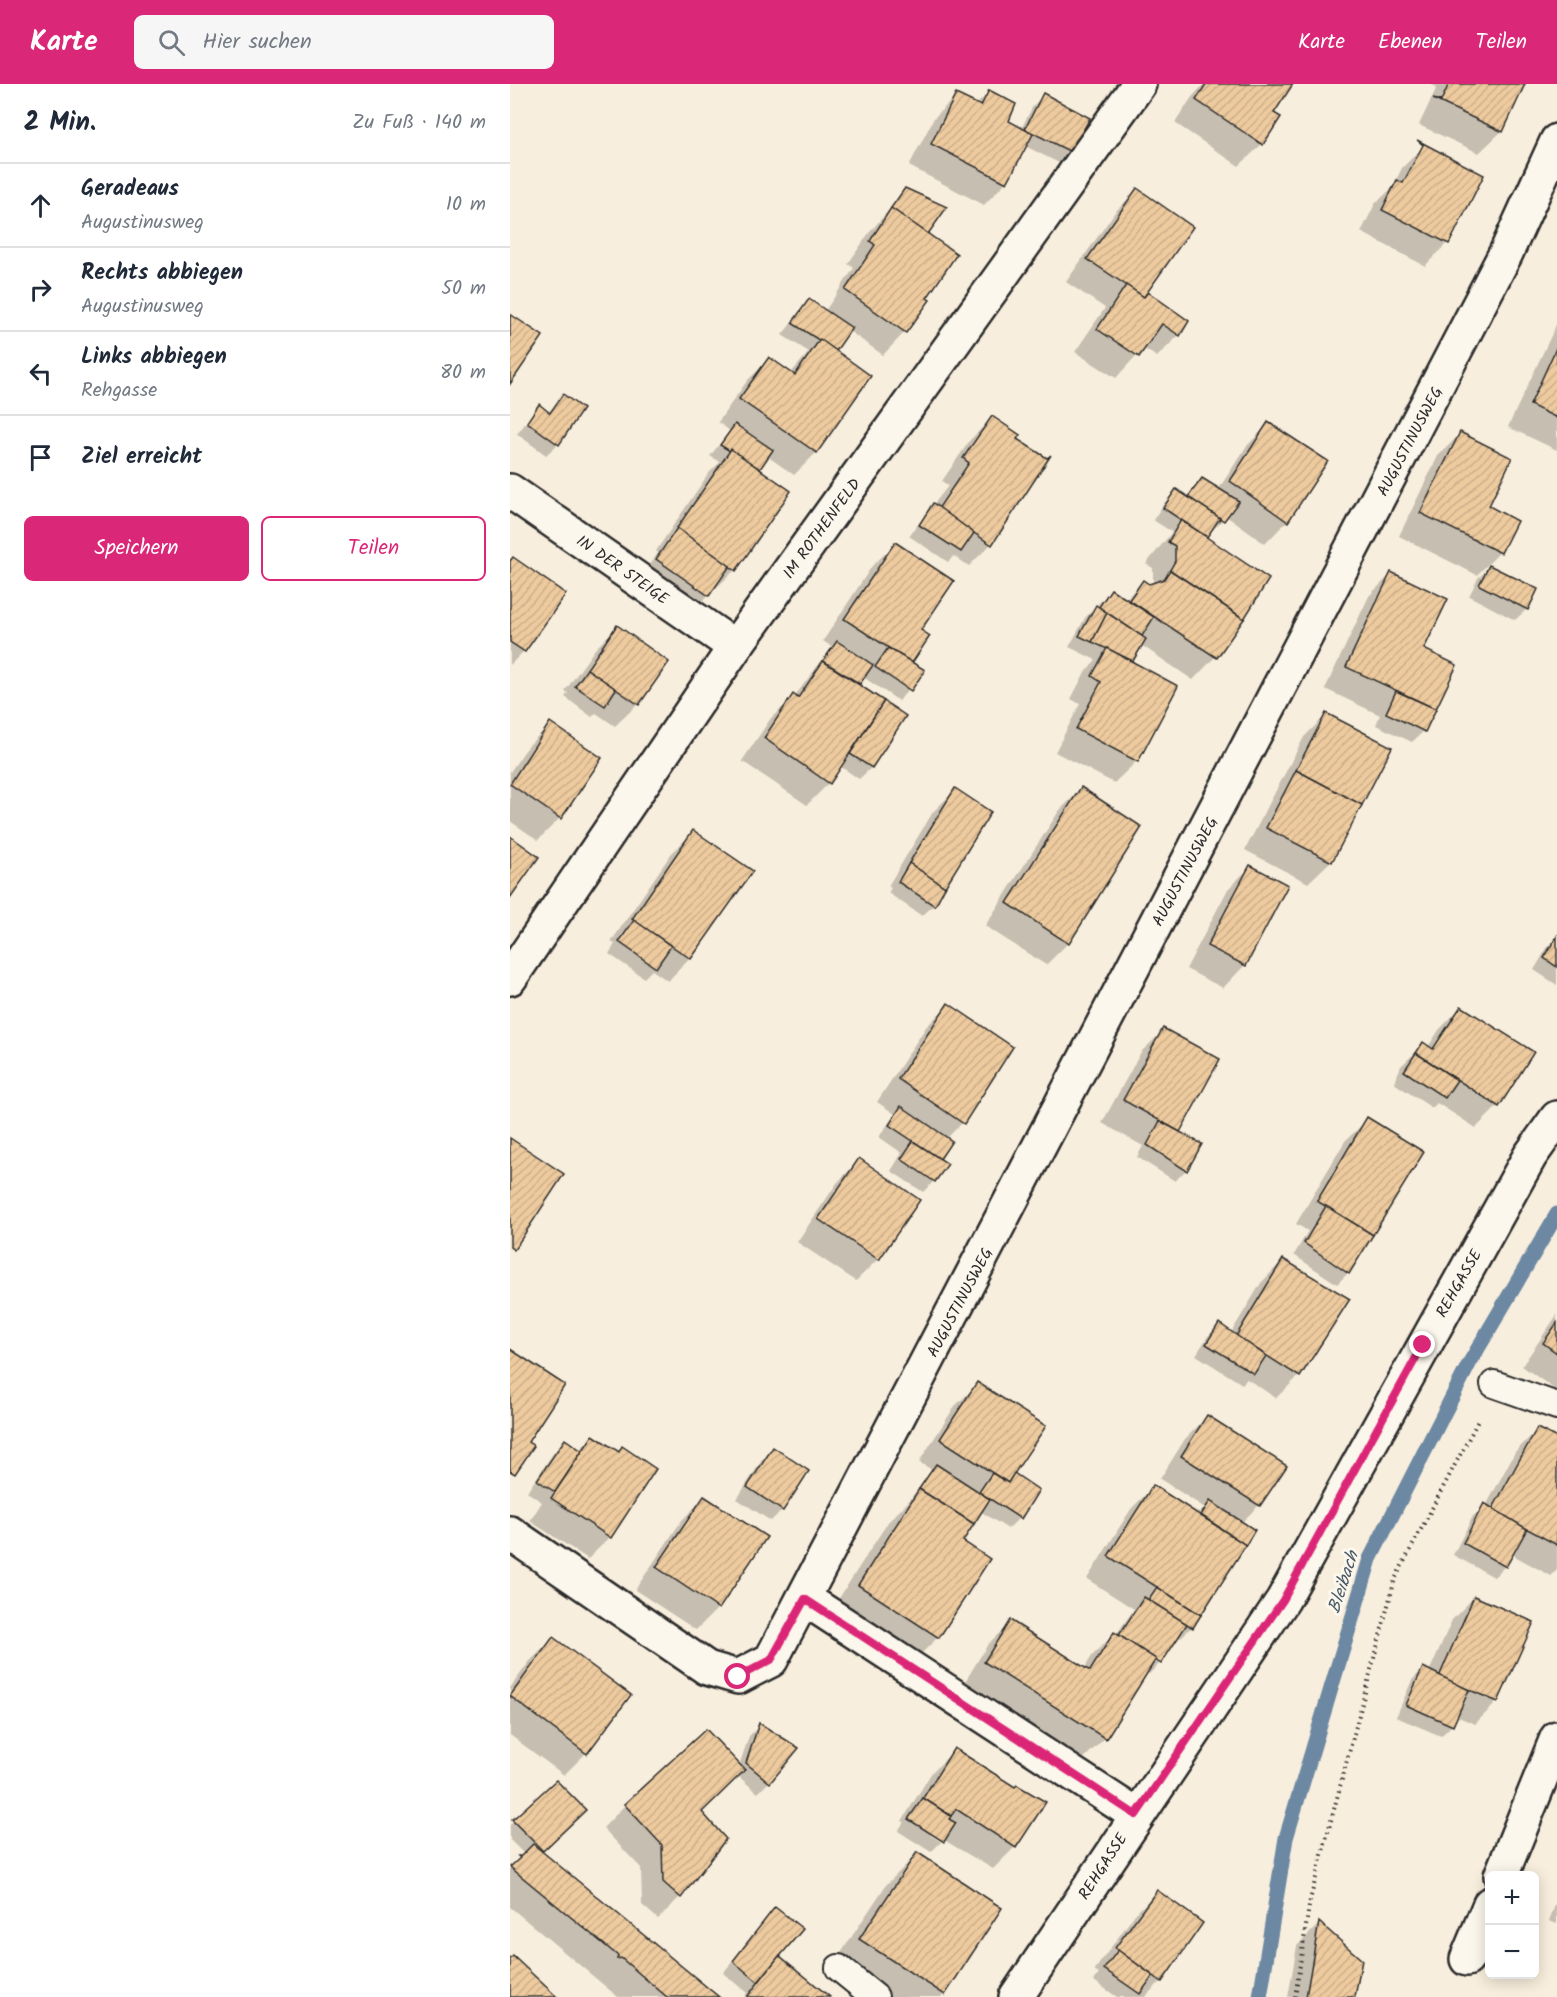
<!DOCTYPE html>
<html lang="de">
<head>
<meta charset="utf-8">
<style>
	body { margin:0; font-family:Kalam,sans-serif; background:#f6f6f7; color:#1f2937 }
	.controls { position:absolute; right:18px; bottom:18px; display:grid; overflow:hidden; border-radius:9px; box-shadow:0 3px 15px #0003 }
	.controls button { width:54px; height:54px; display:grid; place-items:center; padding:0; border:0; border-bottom:2px solid #e0e1e3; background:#fff; color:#1f2937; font:30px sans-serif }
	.stop { position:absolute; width:18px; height:18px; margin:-14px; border:4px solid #db2777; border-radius:50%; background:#fff }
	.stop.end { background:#db2777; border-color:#fff; box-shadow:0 2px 6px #0008 }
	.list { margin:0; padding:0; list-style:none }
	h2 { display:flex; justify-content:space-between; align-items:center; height:78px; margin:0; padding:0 24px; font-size:26px }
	h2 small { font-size:20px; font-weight:400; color:#747a83 }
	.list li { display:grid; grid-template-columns:39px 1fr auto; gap:18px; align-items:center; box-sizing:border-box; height:84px; padding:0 24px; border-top:2px solid #e0e1e3 }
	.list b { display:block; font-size:22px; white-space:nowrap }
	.list p { margin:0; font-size:20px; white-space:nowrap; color:#747a83 }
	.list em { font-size:20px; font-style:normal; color:#747a83 }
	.actions { display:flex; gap:12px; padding:18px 24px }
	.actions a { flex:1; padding:14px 0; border:2px solid #db2777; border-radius:9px; text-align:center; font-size:21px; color:#db2777 }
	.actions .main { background:#db2777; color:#fff }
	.icon { flex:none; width:33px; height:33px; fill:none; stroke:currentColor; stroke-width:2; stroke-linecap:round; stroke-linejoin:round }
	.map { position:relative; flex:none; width:1047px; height:1913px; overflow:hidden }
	header { display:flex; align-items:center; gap:36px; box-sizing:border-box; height:84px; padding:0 30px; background:#db2777; color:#fff }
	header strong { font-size:28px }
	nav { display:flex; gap:33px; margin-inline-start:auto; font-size:21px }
	.search { width:420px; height:54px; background:#f6f6f7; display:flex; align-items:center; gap:15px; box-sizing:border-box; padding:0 21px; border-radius:9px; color:#747a83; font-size:22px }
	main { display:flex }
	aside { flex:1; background:#fff }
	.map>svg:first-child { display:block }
	.shadow { fill:#0003 }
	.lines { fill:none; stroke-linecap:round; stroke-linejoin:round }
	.stream { stroke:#6c88a2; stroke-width:15 }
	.building { fill:url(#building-hatch); stroke:#2b2b2b; stroke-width:1.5 }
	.lane-casing { stroke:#2b2b2b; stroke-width:30 }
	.street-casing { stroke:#2b2b2b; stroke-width:38 }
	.path { stroke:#2b2b2b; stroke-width:4; stroke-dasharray:1.5 4.5; stroke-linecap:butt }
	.lane { stroke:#fbf7ec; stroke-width:26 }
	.street { stroke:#fbf7ec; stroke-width:33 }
	.route { stroke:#db2777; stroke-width:8 }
	.labels { text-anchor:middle; stroke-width:6; stroke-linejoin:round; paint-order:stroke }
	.street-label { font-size:16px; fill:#2b2b2b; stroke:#fbf7ec }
	.water-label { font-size:18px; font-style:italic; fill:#4b5a67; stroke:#fbf7ec }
</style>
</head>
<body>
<header>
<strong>Karte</strong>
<div class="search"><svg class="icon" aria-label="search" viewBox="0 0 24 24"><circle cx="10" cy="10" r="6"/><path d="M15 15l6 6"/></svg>Hier suchen</div>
<nav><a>Karte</a><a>Ebenen</a><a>Teilen</a></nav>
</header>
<main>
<aside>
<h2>2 Min.<small>Zu Fuß · 140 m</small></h2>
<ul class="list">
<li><svg class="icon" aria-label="ahead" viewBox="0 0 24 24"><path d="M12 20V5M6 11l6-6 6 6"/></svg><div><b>Geradeaus</b><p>Augustinusweg</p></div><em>10 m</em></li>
<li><svg class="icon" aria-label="right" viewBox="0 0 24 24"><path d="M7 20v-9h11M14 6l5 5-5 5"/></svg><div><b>Rechts abbiegen</b><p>Augustinusweg</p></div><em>50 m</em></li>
<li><svg class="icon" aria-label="left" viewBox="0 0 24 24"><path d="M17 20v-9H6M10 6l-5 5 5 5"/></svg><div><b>Links abbiegen</b><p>Rehgasse</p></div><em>80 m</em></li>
<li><svg class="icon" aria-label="arrive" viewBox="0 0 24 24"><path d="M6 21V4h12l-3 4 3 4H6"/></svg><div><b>Ziel erreicht</b></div></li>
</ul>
<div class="actions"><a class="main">Speichern</a><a>Teilen</a></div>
</aside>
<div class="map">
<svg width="1047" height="1913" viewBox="0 0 1047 1913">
	<defs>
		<pattern id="building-hatch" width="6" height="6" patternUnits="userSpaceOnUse" patternTransform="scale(1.5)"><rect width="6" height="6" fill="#eecb9f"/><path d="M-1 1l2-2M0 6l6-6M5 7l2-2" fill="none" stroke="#ccae89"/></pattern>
	</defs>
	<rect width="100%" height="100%" fill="#f8eedd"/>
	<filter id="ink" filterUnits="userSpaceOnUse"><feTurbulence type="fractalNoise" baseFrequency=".0167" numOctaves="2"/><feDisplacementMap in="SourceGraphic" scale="12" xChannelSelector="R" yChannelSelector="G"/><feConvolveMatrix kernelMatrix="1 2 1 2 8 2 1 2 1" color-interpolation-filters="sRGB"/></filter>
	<g filter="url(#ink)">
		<g class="shadow">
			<path d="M694 0H781L762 29 752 60 729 82 665 39 682 13Z"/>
			<path d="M920 0H1014L992 47 969 69 909 41 927 3Z"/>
			<path d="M479 8 497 37 511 45 523 22 534 11 560 67 549 79 515 62 496 98 474 121 399 82 424 34 447 11 466 21Z"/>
			<path d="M914 62 972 92 937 159 915 182 851 148 865 120 882 104 892 84Z"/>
			<path d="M396 106 416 151 414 214 395 248 373 271 339 247 324 267 359 292 306 369 284 391 257 372 248 386 225 486 187 522 136 487 148 469 146 467 199 389 210 378 200 372 220 347 208 338 237 297 259 275 281 289 299 268 272 251 299 217 315 227 344 184 338 180 359 149Z"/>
			<path d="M627 106 635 208 677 238 669 251 647 273 633 264 606 294 565 268 595 224 556 198 605 128Z"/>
			<path d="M1047 239V366L998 343Z"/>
			<path d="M53 312 48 360 36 371 7 350 29 322 38 329Z"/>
			<path d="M482 334 505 355 481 460 459 482 444 472 438 478 399 452 438 402 432 397 460 356Z"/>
			<path d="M758 340 777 437 755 460 716 432 695 454 757 495 705 573 683 596 631 561 620 578 627 677 604 699 545 668 570 620 561 615 575 588 586 576 559 563 575 534 601 506 615 516 633 497 639 502 643 500V484L636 480 662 448 643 436 655 418 666 407 676 413 692 396 708 406 736 363Z"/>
			<path d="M950 350 990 468 967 491 889 452 928 372Z"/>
			<path d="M385 460 409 547 401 579 413 586 389 617 353 593 347 601 394 632 361 684 349 695 330 682 319 699 297 721 232 677 261 634 284 613 322 563 313 557 362 482Z"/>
			<path d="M0 478 14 567 0 581Z"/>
			<path d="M980 483 1017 525 1005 536 959 512 968 494Z"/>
			<path d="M881 490 912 566 945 581 914 647 902 658 866 641 870 631 815 605 859 512Z"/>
			<path d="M107 543 128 620 105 642 86 629 82 633 55 613 58 609 55 607 85 565Z"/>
			<path d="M816 631 821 777 798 799 735 766 794 653Z"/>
			<path d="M40 640 50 734 28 756 0 737V688L18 662Z"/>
			<path d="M571 705 558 859 536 881 475 842 549 727Z"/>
			<path d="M445 706 424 821 412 832 378 809 381 804 378 802 423 728Z"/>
			<path d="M183 748 180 874 158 897 142 886 134 894 99 870 105 860 101 858 161 770Z"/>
			<path d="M740 783 735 881 713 904 676 885 718 805Z"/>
			<path d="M1047 853V901L1024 886 1037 864Z"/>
			<path d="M438 921 452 1039 436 1055 428 1075 424 1097 413 1108 381 1087 392 1069 369 1053 385 1030 367 1018 416 943Z"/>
			<path d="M951 923 988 1022 966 1044 927 1019 922 1024 884 999 891 982 914 960 918 963 929 946Z"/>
			<path d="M654 946 668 1048 676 1086 665 1097 627 1073 633 1062 592 1039 631 968Z"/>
			<path d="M858 1035 838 1189 827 1200 784 1171 798 1147 786 1140 835 1057Z"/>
			<path d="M349 1076 368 1175 346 1197 287 1158 327 1099Z"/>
			<path d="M773 1176 789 1292 766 1314 737 1295 732 1300 686 1271 698 1252 709 1241 721 1249 751 1199Z"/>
			<path d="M1047 1231V1307L1012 1282Z"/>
			<path d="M468 1300 502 1390 509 1434 498 1445 470 1427 451 1458 428 1553 397 1584 317 1533 378 1438 398 1418 422 1386 409 1378 445 1322Z"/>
			<path d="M697 1333 775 1382 749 1421 731 1439 735 1460 682 1543 670 1554 667 1552 650 1579 639 1590 636 1588 595 1654 572 1676 453 1601 478 1560 501 1538 574 1585 582 1572 604 1550 606 1551 624 1525 577 1495 621 1425 643 1403 688 1431 695 1424 650 1395 675 1355Z"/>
			<path d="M1027 1346 1047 1356V1486L1041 1492 1001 1470 995 1482 984 1493 943 1471 963 1432 976 1422 1005 1368Z"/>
			<path d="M83 1353 108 1369 113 1364 144 1385 100 1453 78 1475 20 1437 32 1418 17 1408 44 1368 55 1357 69 1366Z"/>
			<path d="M263 1365 272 1426 261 1437 227 1415 252 1376Z"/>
			<path d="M194 1414 208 1524 186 1546 125 1506 172 1436Z"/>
			<path d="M964 1513 987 1618 965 1640 946 1632 942 1641 931 1652 886 1633 902 1596 913 1585 919 1588 942 1536Z"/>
			<path d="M43 1555 76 1669 54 1691 0 1651V1604L20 1577Z"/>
			<path d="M250 1641 259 1698 248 1709 228 1692 190 1728 170 1813 148 1835 132 1821 131 1784 93 1744 115 1721 229 1682 239 1652Z"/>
			<path d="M445 1666 505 1705V1763L483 1785 422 1749 420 1751 431 1758 421 1768 388 1747 394 1738 392 1737 422 1688Z"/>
			<path d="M46 1698 74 1726 30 1768 206 1913H108L0 1823V1785L14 1770 0 1756V1741Z"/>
			<path d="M407 1770 490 1824 431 1913H358L319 1887 376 1801Z"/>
			<path d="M647 1808 651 1897 635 1913H607L584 1897 589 1890 584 1887 625 1830Z"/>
			<path d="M1047 1816V1840L1039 1837Z"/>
			<path d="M266 1825 268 1873 318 1913H234L237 1909 213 1889Z"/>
			<path d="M809 1840 843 1913H778L787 1862Z"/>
		</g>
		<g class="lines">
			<path class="stream" d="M750 1913 776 1754 860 1475 960 1278 1047 1130"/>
		</g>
		<g class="building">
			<path d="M696 0H783L764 29 771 33 753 61 686 16Z"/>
			<path d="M939 0H1015L993 48 923 15 931 17Z"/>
			<path d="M479 6 506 20 499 37 523 50 497 99 421 60 446 10 471 22Z"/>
			<path d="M533 9 580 34 561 68 515 45Z"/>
			<path d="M907 56 974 91 939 160 872 126 887 96 893 99 913 61Z"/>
			<path d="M395 104 437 123 418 150 381 124Z"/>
			<path d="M627 104 683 143 634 213 577 175Z"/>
			<path d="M381 124 447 170 417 214 420 216 396 249 335 206 365 161 360 157Z"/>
			<path d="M616 201 634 213 638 208 679 237 670 252 652 240 629 273 587 245Z"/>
			<path d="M299 215 342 244 326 267 282 239Z"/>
			<path d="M0 230 33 252 0 300Z"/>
			<path d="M310 255 361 292 307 369 229 315 259 273 285 291Z"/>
			<path d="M1047 262V334L1020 321Z"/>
			<path d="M53 310 73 325 49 361 17 338 29 320 40 329Z"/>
			<path d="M482 332 510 351 507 355 537 374 541 371 482 461 428 425 459 379 453 374Z"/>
			<path d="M758 338 818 377 778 438 720 397Z"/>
			<path d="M225 340 263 366 250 385 210 361Z"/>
			<path d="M950 348 1002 374 979 422 1007 437 991 469 910 429Z"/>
			<path d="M221 365 281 407 226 487 167 444Z"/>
			<path d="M692 394 729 417 714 437 678 413Z"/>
			<path d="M666 405 710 434 697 453 653 424Z"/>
			<path d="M423 419 464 449 451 468 409 441Z"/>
			<path d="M671 436 759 495 734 535 660 486 665 477V462L658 458Z"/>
			<path d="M167 444 220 482 199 512 146 475Z"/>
			<path d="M385 458 444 497 411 546 420 552 402 579 334 535Z"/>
			<path d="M3 473 56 510 15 568 0 558V477Z"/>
			<path d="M979 481 1028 505 1018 526 969 501Z"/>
			<path d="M660 486 734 535 707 574 619 516 633 496 639 500 654 495Z"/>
			<path d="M881 488 938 515 914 565 947 581 926 625 836 583Z"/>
			<path d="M601 505 644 533 632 552 589 523Z"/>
			<path d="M586 521 597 529 582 558 569 552Z"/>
			<path d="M597 529 636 555 623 577 582 558Z"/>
			<path d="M107 541 159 578 129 621 77 585Z"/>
			<path d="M327 557 363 581 350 600 313 577Z"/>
			<path d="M378 564 415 586 401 607 365 583Z"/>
			<path d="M597 564 668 602 628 678 566 645 591 598 582 592Z"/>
			<path d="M313 577 374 617 320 700 254 654 283 610 288 614Z"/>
			<path d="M77 585 106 605 95 622 65 602Z"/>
			<path d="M886 607 926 625 915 648 876 629Z"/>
			<path d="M374 617 396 632 362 684 340 670Z"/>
			<path d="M816 629 882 663 852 721 786 686Z"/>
			<path d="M40 638 92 674 51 735 0 700Z"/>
			<path d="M786 686 852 721 822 778 756 744Z"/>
			<path d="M571 703 632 743 559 860 497 819Z"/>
			<path d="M445 704 481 728 435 803 399 779Z"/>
			<path d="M183 746 243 787 181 875 122 835Z"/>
			<path d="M0 752 29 773 0 814Z"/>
			<path d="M399 779 435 803 425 822 388 798Z"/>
			<path d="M740 781 778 801 736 882 697 862Z"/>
			<path d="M124 836 161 862 146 884 109 858Z"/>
			<path d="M1047 852V883L1034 874Z"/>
			<path d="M438 919 503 963 454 1040 388 995Z"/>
			<path d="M951 922 1024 968 989 1023 906 969 913 958 923 965Z"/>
			<path d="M653 944 710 975 670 1048 613 1016Z"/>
			<path d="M906 969 947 996 935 1014 894 987Z"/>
			<path d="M391 1022 442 1057 430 1075 379 1041Z"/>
			<path d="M857 1033 914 1068 863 1151 807 1117Z"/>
			<path d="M650 1037 692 1060 677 1087 637 1061Z"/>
			<path d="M0 1054 54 1090 4 1166 0 1163Z"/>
			<path d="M403 1057 438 1080 425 1098 391 1075Z"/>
			<path d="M349 1074 410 1116 369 1176 308 1135Z"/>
			<path d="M816 1122 863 1151 839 1190 794 1159Z"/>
			<path d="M773 1175 840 1215 790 1293 726 1252Z"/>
			<path d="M709 1239 756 1272 744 1290 696 1260Z"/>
			<path d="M1047 1239V1269L1033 1259Z"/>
			<path d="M0 1265 55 1301 18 1358 24 1362 5 1390 0 1387Z"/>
			<path d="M467 1298 536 1342 498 1399 430 1355Z"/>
			<path d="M697 1331 777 1382 750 1422 671 1372Z"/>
			<path d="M1027 1344 1047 1354V1461L982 1426Z"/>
			<path d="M83 1351 109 1368 112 1362 146 1385 101 1454 41 1414Z"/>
			<path d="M55 1355 72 1367 45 1408 27 1396Z"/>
			<path d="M263 1363 299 1387 273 1427 237 1403Z"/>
			<path d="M426 1380 480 1415 464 1440 409 1405Z"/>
			<path d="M482 1389 498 1399 504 1389 529 1406 511 1435 469 1408Z"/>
			<path d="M643 1401 736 1461 691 1531 598 1472Z"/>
			<path d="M409 1405 464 1440 453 1457 480 1475 429 1554 348 1501Z"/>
			<path d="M194 1412 257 1453 209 1525 146 1483Z"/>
			<path d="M700 1417 745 1446 736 1461 691 1431Z"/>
			<path d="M974 1419 1017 1445 996 1483 953 1459Z"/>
			<path d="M647 1503 691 1531 683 1544 638 1516Z"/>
			<path d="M964 1512 1024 1538 988 1618 929 1593Z"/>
			<path d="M634 1513 677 1540 651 1580 609 1551Z"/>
			<path d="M500 1536 580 1587 604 1548 646 1575 596 1655 474 1578Z"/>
			<path d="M43 1553 121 1611 77 1670 0 1612Z"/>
			<path d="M913 1583 959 1606 943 1642 896 1621Z"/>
			<path d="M249 1639 289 1664 260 1699 236 1679Z"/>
			<path d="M196 1645 235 1686 192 1728 216 1755 171 1814 153 1798 152 1761 114 1720Z"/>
			<path d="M444 1664 505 1703 507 1701 536 1718 506 1764 446 1725 441 1732 413 1714Z"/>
			<path d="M46 1696 76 1726 33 1767 2 1736Z"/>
			<path d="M413 1714 441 1732 439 1735 446 1739 434 1758 398 1735Z"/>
			<path d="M23 1760 209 1913H157L111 1874 107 1875 108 1872 0 1783 10 1774 8 1772H11Z"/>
			<path d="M407 1768 492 1824 435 1911 349 1855Z"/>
			<path d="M647 1806 693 1839 652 1898 605 1864Z"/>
			<path d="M265 1823 293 1845 248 1898 223 1877Z"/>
			<path d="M809 1838 852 1876 845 1913H796Z"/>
			<path d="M608 1866 643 1892 630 1910 594 1885Z"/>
			<path d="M3 1872 47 1913H0V1875Z"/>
			<path d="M269 1872 271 1873 320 1913H237Z"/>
		</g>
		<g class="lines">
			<g class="lane-casing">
				<g id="lane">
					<path d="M984 1300 1047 1322"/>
					<path d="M329 1884 365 1913"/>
				</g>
			</g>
			<g class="street-casing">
				<g id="street">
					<path d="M0 407 225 563"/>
					<path d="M0 894 225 563 629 0"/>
					<path d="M0 1449 197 1584 228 1593 261 1576 996 169 1047 57"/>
					<path d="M295 1515 626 1731"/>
					<path d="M991 1792 1047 1654"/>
					<path d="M957 1875 980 1820"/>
					<path d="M506 1913 773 1516 1020 1072 1047 1034"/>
				</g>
			</g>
			<path class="path" d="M785 1913 800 1816 885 1495 969 1335"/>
			<use href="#lane" class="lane"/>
			<use href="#street" class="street"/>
		</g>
	</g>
	<g class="lines" filter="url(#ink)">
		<path class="route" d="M228 1593 261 1576 295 1515 626 1731 773 1516 913 1261"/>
	</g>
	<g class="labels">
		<g class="street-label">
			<text transform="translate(899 357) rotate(-62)" y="6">AUGUSTINUSWEG</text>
			<text transform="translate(311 444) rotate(-54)" y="6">IM ROTHENFELD</text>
			<text transform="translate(113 485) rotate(35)" y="6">IN DER STEIGE</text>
			<text transform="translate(674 787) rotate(-62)" y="6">AUGUSTINUSWEG</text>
			<text transform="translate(948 1199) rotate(-60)" y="6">REHGASSE</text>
			<text transform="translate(449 1218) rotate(-62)" y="6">AUGUSTINUSWEG</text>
			<text transform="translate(592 1782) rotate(-57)" y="6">REHGASSE</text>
		</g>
		<g class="water-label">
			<text transform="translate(833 1498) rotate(-72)" y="6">Bleibach</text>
		</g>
	</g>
</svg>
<div class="controls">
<button>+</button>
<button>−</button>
</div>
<div class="stop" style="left:228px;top:1593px"></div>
<div class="stop end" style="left:913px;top:1261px"></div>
</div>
</main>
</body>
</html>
